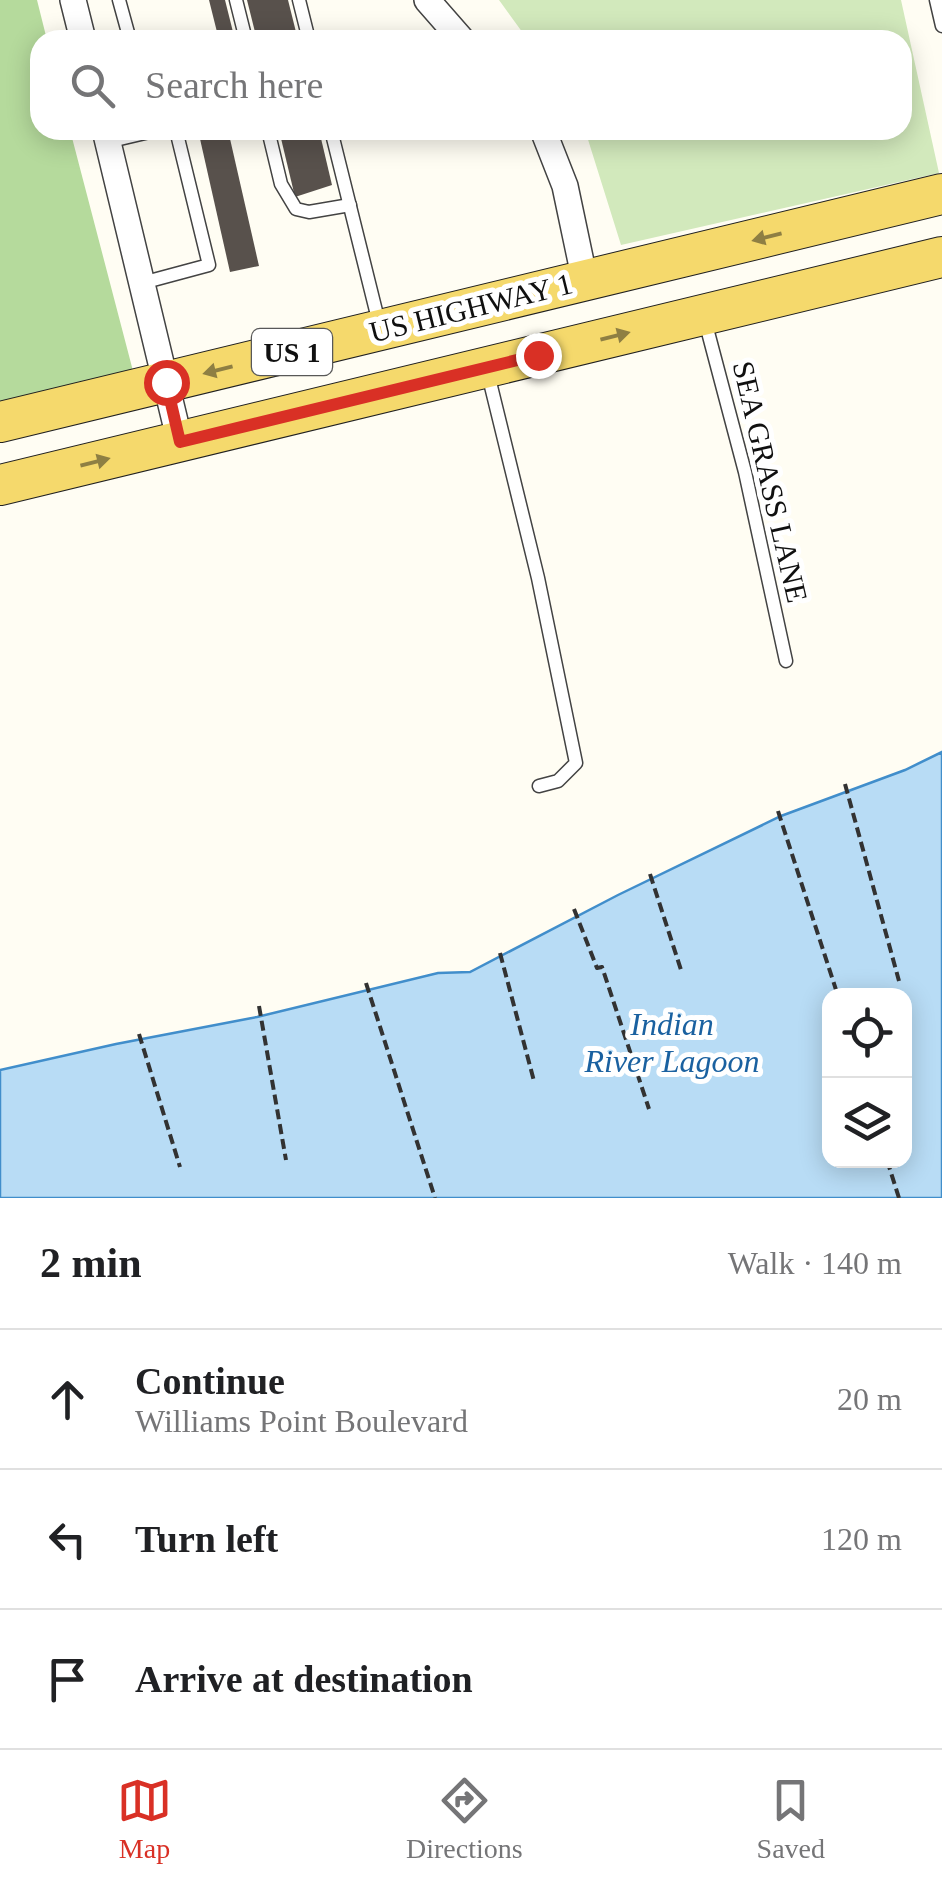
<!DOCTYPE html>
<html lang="en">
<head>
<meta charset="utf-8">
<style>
	body { margin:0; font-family:"Times New Roman",serif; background:#f6f6f6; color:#202124 }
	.controls { position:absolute; right:30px; bottom:30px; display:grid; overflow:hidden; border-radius:20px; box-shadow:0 5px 25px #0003 }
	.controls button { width:90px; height:90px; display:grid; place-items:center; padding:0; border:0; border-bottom:2px solid #e0e0e0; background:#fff; color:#202124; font:50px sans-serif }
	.stop { position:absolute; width:30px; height:30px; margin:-22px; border:8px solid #d93025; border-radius:50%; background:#fff }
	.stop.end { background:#d93025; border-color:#fff; box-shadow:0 2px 10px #0008 }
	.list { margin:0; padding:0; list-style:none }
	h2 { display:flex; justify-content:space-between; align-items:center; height:130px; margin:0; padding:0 40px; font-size:42px }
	h2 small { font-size:32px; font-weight:400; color:#757577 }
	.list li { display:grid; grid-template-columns:65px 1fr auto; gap:30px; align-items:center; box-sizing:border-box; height:140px; padding:0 40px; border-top:2px solid #e0e0e0 }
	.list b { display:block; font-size:38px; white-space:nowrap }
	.list p { margin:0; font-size:32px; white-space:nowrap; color:#757577 }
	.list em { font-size:32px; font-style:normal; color:#757577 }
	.icon { flex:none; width:55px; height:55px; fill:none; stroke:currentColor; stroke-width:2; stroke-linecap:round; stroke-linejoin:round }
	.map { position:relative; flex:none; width:942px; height:1198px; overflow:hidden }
	.search { position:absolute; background:#fff; box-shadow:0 5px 25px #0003; left:30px; right:30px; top:30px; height:110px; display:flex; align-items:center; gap:25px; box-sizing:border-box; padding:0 35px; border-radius:30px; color:#757577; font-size:38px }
	.sheet { height:550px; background:#fff }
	nav { display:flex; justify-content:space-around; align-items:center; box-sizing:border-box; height:140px; border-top:2px solid #e0e0e0; background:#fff; font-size:28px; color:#757577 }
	nav a { display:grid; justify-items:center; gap:5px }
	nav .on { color:#d93025 }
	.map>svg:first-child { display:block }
	.green { fill:#d2e9bc }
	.forest { fill:#b5da9c }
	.water { fill:#b8dcf5; stroke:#418ecb; stroke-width:2.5; fill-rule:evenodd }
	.building { fill:#58514c }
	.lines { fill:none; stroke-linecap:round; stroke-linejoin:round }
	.lane-casing { stroke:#434343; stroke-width:15 }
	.street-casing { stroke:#434343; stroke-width:28 }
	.primary-casing { stroke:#212121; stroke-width:42 }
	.path { stroke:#323232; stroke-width:4; stroke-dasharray:10 5; stroke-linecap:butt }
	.lane { stroke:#fff; stroke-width:12 }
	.street { stroke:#fff; stroke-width:25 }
	.primary { stroke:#f5d96c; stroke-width:40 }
	.oneway { fill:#8e7f43 }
	.route { stroke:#d93025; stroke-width:12 }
	.labels { text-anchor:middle; stroke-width:10; stroke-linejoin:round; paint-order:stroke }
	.shield { fill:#fff; stroke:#585858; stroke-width:2.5 }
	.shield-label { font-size:28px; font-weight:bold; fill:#101010 }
	.street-label { font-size:30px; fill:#101010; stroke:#fff }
	.water-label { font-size:32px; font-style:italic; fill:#1a61a0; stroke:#fff }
</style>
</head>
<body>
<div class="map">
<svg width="942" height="1198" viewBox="0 0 942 1198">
	<rect width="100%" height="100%" fill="#fffdf3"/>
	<path class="green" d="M499 0H901L939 173 621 245 585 130H902V40H528Z"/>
	<path class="forest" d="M0 0H37L47 40H40V130H70L133 371 0 403Z"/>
	<path class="water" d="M942 752V1198H0V1070L116 1044 257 1017 438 973 470 972 618 895 781 816 905 770ZM830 996H904V1160H830Z"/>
	<g class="building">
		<path d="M209 0H225L235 40H219Z"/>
		<path d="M247 0H288L298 40H257Z"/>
		<path d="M198 130H228L259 266 230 272Z"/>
		<path d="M279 130H319L332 185 295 197Z"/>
	</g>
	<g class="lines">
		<g class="lane-casing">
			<g id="lane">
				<path d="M119 0 130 40"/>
				<path d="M236 0 246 40"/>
				<path d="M299 0 309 40"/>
				<path d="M936 0 942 26"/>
				<path d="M268 130 281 184 296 209 309 212 350 205"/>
				<path d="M331 130 379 323"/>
				<path d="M107 142 158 130"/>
				<path d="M142 283 209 265 176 130"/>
				<path d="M704 317 745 472 786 661"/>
				<path d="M487 370 538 578 576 763 558 781 539 786"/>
			</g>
		</g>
		<g class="street-casing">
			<g id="street">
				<path d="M73 0 83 40"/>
				<path d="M427 0 462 40"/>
				<path d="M105 130 180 442"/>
				<path d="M543 130 565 186 585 281"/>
			</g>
		</g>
		<g class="primary-casing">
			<g id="primary">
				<path d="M0 422 942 194"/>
				<path d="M0 485 942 257"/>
			</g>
		</g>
		<g class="path">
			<path d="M845 784 899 981"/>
			<path d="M778 811 838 996"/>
			<path d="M650 874 682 973"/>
			<path d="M574 909 597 968 602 967 649 1109"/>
			<path d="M500 953 534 1081"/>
			<path d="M366 983 435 1198"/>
			<path d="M259 1006 286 1160"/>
			<path d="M139 1034 180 1167"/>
			<path d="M887 1160 899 1198"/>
		</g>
		<use href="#lane" class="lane"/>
		<use href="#street" class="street"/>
		<use href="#primary" class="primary"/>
	</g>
	<defs><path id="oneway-solid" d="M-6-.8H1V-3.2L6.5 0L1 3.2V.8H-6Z" transform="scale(2.5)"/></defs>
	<g class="oneway">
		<use href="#oneway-solid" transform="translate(767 237) rotate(166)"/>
		<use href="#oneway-solid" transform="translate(615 336) rotate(-14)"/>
		<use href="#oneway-solid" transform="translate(218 370) rotate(166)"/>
		<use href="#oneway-solid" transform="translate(95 462) rotate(-14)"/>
	</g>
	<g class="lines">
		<path class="route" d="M166 382 180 442 538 355"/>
	</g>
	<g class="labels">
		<rect class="shield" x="252" y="329" width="80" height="46" rx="8"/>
		<g class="shield-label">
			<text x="292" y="362">US 1</text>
		</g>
		<g class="street-label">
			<text transform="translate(471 308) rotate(-14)" y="10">US HIGHWAY 1</text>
			<text transform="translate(770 482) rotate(77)" y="10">SEA GRASS LANE</text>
		</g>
		<g class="water-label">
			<text x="672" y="1035">Indian<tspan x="672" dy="37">River Lagoon</tspan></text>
		</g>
	</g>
</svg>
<div class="controls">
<button><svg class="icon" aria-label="locate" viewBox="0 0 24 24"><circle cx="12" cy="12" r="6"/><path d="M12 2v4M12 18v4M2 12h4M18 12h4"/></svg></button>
<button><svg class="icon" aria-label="layers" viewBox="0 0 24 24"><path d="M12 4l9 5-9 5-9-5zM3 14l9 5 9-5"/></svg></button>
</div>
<div class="stop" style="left:166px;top:382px"></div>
<div class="stop end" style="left:538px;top:355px"></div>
<div class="search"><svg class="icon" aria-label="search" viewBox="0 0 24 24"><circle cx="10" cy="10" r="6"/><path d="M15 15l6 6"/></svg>Search here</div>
</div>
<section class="sheet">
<h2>2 min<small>Walk · 140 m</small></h2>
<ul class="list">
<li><svg class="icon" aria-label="ahead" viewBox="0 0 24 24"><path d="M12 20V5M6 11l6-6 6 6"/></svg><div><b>Continue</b><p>Williams Point Boulevard</p></div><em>20 m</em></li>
<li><svg class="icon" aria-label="left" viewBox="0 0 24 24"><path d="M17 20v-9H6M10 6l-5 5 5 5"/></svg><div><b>Turn left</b></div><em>120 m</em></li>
<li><svg class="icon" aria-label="arrive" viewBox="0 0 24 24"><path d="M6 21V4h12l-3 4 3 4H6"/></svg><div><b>Arrive at destination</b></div></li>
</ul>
</section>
<nav>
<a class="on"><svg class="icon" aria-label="map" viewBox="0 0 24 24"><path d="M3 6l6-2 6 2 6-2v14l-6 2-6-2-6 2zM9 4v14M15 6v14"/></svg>Map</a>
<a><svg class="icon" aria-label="directions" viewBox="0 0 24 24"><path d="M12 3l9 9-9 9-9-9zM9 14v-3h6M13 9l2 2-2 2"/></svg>Directions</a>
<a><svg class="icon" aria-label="saved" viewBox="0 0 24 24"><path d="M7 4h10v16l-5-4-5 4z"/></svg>Saved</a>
</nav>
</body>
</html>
